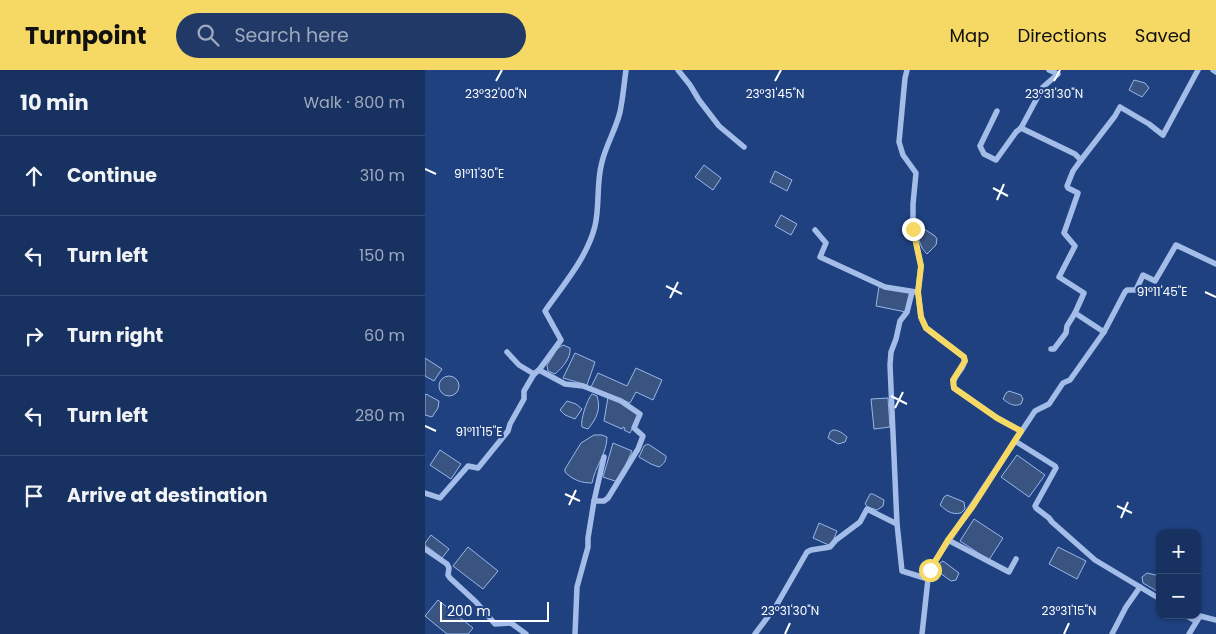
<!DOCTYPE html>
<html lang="en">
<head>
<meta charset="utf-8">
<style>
	body { margin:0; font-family:Poppins,sans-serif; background:#203966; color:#f1f3f6 }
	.controls { position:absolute; right:15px; bottom:15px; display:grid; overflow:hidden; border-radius:10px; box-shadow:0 1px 4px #0004 }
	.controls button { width:45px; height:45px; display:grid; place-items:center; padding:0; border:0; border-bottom:1px solid #364c75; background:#173160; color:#f1f3f6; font:25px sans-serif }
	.scale { position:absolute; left:15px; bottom:12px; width:109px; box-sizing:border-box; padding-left:5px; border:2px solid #fff; border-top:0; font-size:14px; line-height:18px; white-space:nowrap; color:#fff; -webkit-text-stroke:4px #1f4180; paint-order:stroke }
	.stop { position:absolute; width:15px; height:15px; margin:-11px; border:4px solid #f6d864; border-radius:50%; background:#fff }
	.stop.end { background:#f6d864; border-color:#fff; box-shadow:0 1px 5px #0008 }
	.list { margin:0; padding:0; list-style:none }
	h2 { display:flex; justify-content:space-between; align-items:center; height:65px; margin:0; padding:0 20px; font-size:21px }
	h2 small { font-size:16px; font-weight:400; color:#9ea9bd }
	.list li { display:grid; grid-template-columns:32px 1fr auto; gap:15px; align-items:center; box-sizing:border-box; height:80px; padding:0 20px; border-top:1px solid #364c75 }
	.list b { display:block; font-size:19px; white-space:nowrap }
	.list em { font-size:16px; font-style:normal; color:#9ea9bd }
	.icon { flex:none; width:28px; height:28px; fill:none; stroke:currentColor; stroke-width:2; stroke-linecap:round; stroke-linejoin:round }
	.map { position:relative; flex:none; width:791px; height:564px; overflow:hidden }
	header { display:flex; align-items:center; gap:30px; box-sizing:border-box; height:70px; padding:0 25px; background:#f6d864; color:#111 }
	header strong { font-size:24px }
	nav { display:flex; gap:28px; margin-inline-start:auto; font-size:18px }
	.search { width:350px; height:45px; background:#203966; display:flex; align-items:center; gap:12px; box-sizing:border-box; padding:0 18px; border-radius:28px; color:#9ea9bd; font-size:19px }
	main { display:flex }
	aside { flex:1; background:#173160 }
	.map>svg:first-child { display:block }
	.water { fill:#3a5482; stroke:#98b7ea }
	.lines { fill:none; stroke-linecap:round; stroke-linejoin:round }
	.minor { stroke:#a4bde8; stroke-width:5.5 }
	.route { stroke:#f6d864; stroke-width:6 }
	.ticks { fill:none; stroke:#fff; stroke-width:2 }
	.ticks-label { font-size:12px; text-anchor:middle; fill:#fff; stroke:#1f4180; stroke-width:4.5; stroke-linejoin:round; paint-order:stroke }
</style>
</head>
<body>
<header>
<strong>Turnpoint</strong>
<div class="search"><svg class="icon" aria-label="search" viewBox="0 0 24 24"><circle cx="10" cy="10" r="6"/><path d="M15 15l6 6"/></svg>Search here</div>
<nav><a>Map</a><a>Directions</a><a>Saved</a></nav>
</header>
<main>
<aside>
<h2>10 min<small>Walk · 800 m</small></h2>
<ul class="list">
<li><svg class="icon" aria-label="ahead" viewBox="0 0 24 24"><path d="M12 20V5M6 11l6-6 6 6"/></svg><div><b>Continue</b></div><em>310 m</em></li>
<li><svg class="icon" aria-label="left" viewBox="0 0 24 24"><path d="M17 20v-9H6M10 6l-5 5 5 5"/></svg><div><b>Turn left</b></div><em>150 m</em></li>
<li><svg class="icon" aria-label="right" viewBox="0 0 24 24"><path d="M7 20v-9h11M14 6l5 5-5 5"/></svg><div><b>Turn right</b></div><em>60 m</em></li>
<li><svg class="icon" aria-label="left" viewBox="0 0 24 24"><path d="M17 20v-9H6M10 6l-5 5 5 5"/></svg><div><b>Turn left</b></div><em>280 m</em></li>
<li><svg class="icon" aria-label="arrive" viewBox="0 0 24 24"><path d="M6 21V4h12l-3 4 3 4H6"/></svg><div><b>Arrive at destination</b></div></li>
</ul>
</aside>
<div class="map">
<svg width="791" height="564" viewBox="0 0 791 564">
	<rect width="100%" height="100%" fill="#1f4180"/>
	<g class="water">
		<path d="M709 10 720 13 724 18 717 27 704 20Z"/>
		<path d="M279 95 296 108 288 120 270 107Z"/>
		<path d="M350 101 367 110 362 121 345 112Z"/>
		<path d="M356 145 372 154 366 165 350 156Z"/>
		<path d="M493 155 510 166 512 169 511 175 502 184C495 178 491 164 493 155Z"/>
		<path d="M454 216 485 223 481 242 451 236Z"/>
		<path d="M138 275 145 278C146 288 138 297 130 304L123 301 122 295 132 279Z"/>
		<path d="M150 283 170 292 162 315 138 308Z"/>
		<path d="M0 288 17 299 9 311 0 306Z"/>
		<path d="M211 298 237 310 228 330 211 322 205 333 166 317 173 303 202 316Z"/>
		<circle cx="24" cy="316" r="10"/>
		<path d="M584 321 596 325 598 329 596 334C589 337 584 334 578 329L581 323Z"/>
		<path d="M1 324 14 331 13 338 7 347 0 345V325Z"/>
		<path d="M167 324 172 326C176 339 172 348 163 359L157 357C155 350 162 330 167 324Z"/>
		<path d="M183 327 195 332 214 345 205 363 199 360 200 358 198 357 197 359 179 351Z"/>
		<path d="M463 328 465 357 449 359 446 329Z"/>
		<path d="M142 331 151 334 157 339 150 349 140 345 135 340Z"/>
		<path d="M408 360C413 360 418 363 422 367L420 372 413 374 403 368 405 362Z"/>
		<path d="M169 365H177L182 367C182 383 170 397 167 413 156 413 148 410 140 402V399L156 373Z"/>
		<path d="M188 373 207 381 193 412 178 407Z"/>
		<path d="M223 374 241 386C241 391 239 394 234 397L226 394 214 387 219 376Z"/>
		<path d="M15 380 36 394 26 409 5 395Z"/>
		<path d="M592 385 620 405 604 427 576 407Z"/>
		<path d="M445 424H448L459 430 458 436 452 440 443 437 440 434Z"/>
		<path d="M522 425 539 432 540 439 536 443C526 445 522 441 515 435L519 427Z"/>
		<path d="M549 449 578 468 564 490 535 471Z"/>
		<path d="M394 453 412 461 406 476 388 468Z"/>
		<path d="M6 465 24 479 17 488 0 475V473Z"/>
		<path d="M43 477 73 501 58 519 28 496Z"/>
		<path d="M633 477 661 491 652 509 624 494Z"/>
		<path d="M518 491 534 503 531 510 526 511 511 500 515 493Z"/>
		<path d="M722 503 735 506V523L718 513 717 507Z"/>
		<path d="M13 530 48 558 43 564H22L0 546Z"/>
	</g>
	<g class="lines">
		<g class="minor">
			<path d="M253 0 265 15 274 30 294 56 319 77"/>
			<path d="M482 0 480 8 474 72 478 85 491 103 488 134V159L496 196 493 222 496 247 501 258 539 287C542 300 525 305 529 318L572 348 596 361"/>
			<path d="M624 0 633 4 618 17 596 58 650 84 656 90"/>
			<path d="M788 0 791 2"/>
			<path d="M572 41 555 76 559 84 571 90 591 62 596 58"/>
			<path d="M390 160 401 173 395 187 460 217 491 222"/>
			<path d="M679 262 650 243 659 223 634 207 650 176 639 163 653 123 643 118 642 116 648 101 656 90 690 46 695 37 724 54 738 65 773 0"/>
			<path d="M626 279H629L641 263 642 256 650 243"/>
			<path d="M82 282 94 295 109 304 114 300 140 314 158 316 196 331 215 344 209 358 218 366 213 379 183 428 179 431H169"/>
			<path d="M114 300 136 270 120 241C138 215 162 188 170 156 175 135 171 113 177 92 181 75 191 59 195 42 198 28 199 14 201 0"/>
			<path d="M590 371 630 396 631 398 610 436 611 438 624 448 627 452 670 490 715 517"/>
			<path d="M0 423 15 428 43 396 53 398 83 361 85 354 99 329V321L109 304"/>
			<path d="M472 454 465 295 466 282 471 269 475 251 482 242 487 222"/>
			<path d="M523 470 584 502 591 489"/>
			<path d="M0 479 22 494 24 498 23 505 25 508 51 532 70 554 86 553 101 564"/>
			<path d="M760 545 771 551"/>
			<path d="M150 564 152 517 163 477V468L169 431 179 387"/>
			<path d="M330 564 351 536 382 482 386 480 405 477 411 470 435 452 442 439 472 454 477 501 503 509"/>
			<path d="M497 564 503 509 508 494 610 341 624 334 638 313 645 310 679 262 700 222 702 220H711L718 205 730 211 751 175 791 194"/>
			<path d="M687 564 701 537 715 517 735 529"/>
			<path d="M764 564 775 546 791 550"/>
		</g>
	</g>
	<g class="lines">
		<path class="route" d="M488 159 496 196 493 222 496 247 501 258 539 287 540 291 528 310 529 318 572 348 596 361 548 436 523 470 505 500"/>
	</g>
	<path class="ticks" d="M71 11 77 0M350 11 356 0M629 11 635 0M0 99 11 104M568 118 583 126M572 130 579 114M241 216 257 224M780 222 791 227M245 228 253 212M466 326 482 334M470 338 478 322M0 356 11 361M140 424 155 431M144 435 151 420M692 436 707 443M696 448 703 432M360 564 365 553M639 564 644 553"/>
	<g class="ticks-label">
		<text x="71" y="28">23°32'00"N</text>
		<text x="350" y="28">23°31'45"N</text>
		<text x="629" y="28">23°31'30"N</text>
		<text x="54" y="108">91°11'30"E</text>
		<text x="737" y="226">91°11'45"E</text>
		<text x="54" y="366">91°11'15"E</text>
		<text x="365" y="545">23°31'30"N</text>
		<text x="644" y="545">23°31'15"N</text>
	</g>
</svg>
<div class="controls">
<button>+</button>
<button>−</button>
</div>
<div class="scale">200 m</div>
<div class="stop" style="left:505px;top:500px"></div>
<div class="stop end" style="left:488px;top:159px"></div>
</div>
</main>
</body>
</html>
